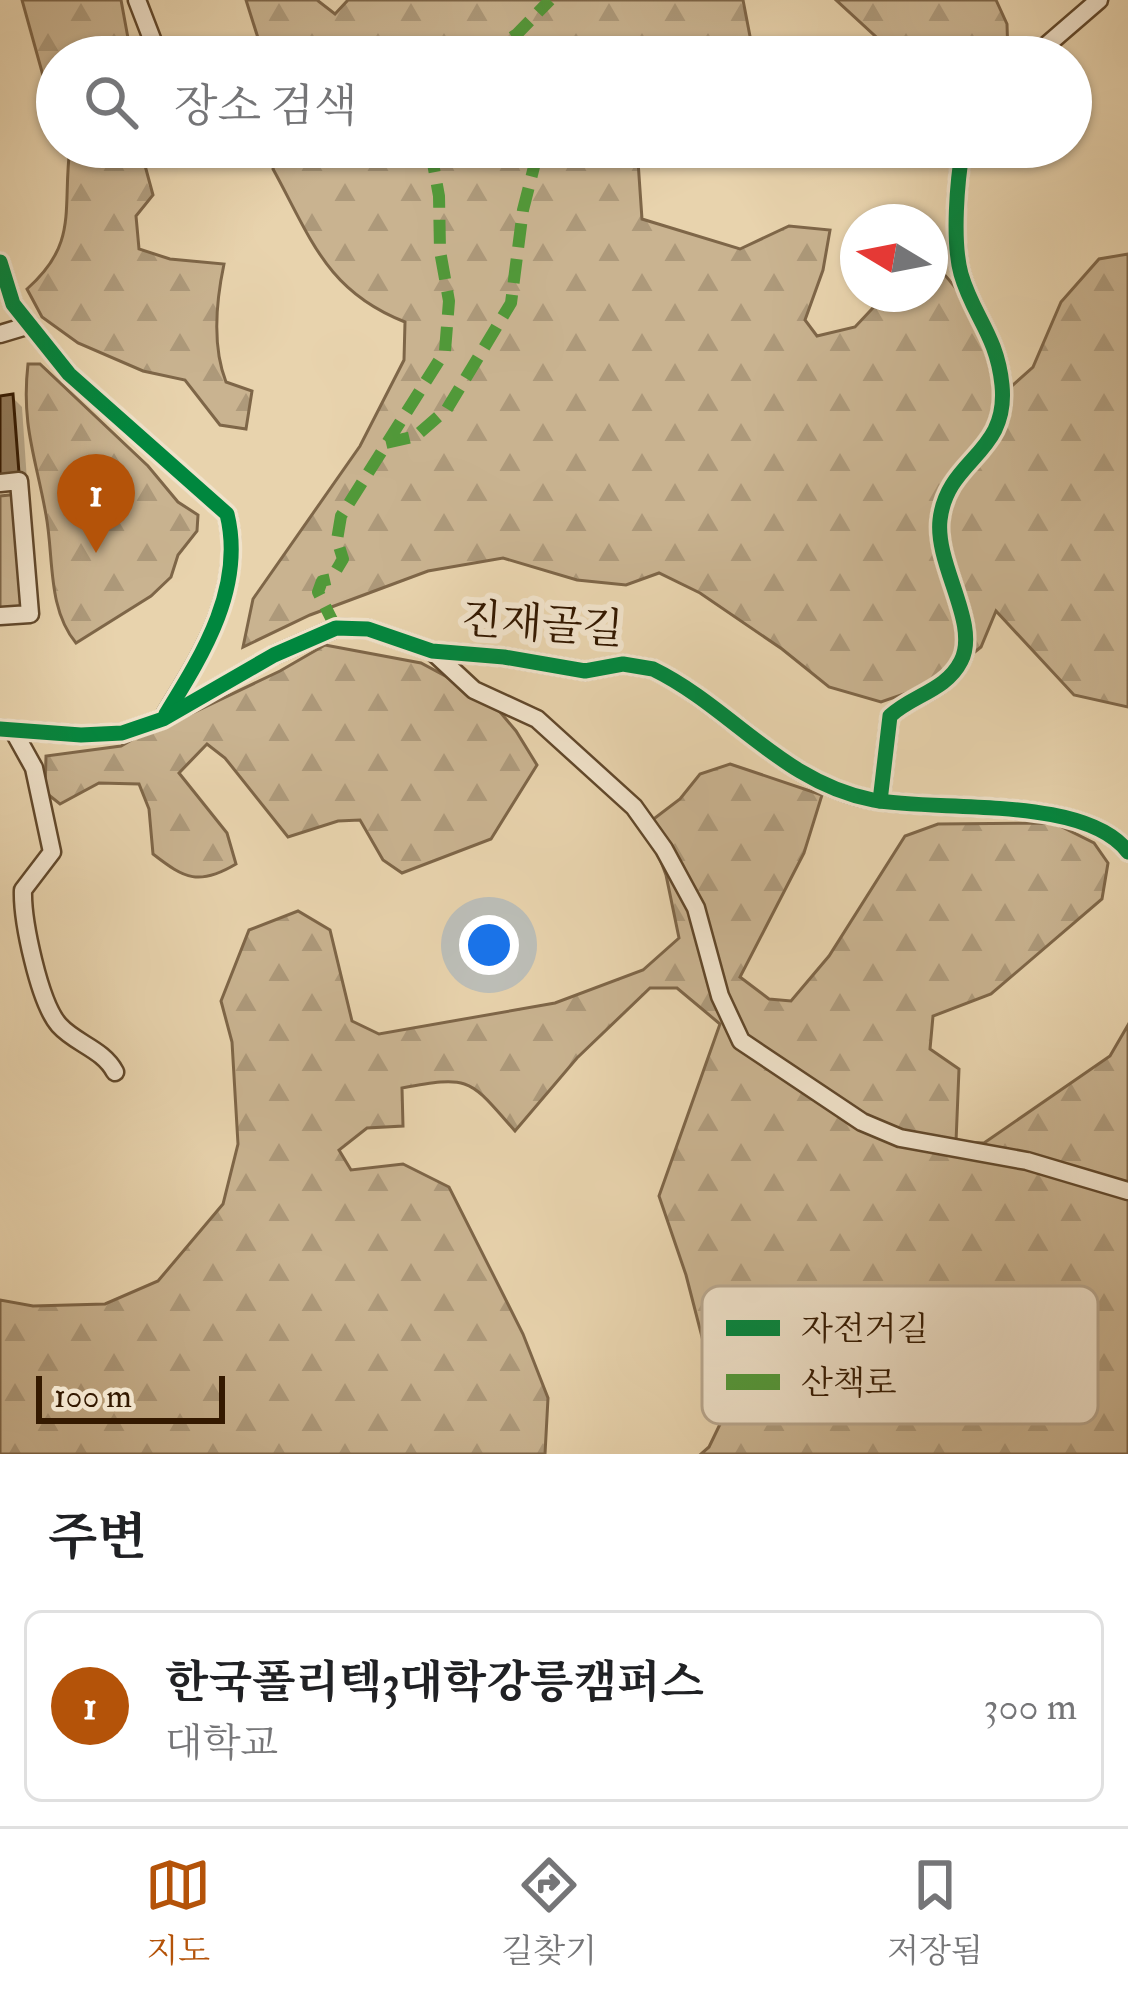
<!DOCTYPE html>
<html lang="ko">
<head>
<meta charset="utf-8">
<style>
	body { margin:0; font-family:"IM FELL Double Pica","Noto Serif KR",serif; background:#f2f2f2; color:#202124 }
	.compass { position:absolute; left:840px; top:204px; width:108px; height:108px; border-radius:50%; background:#fff; box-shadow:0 3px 9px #0004; rotate:280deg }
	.scale { position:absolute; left:36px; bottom:30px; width:189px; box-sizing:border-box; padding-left:12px; border:6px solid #341900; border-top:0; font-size:33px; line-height:42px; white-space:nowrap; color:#341900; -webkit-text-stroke:9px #f0e2ca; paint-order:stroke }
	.you { position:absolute; left:489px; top:945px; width:42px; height:42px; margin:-30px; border:9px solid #fff; border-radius:50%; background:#1a73e8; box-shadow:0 0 0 18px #1a73e833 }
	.badge { display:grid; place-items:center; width:78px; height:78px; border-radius:50%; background:#b45309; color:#fff; font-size:39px; font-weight:700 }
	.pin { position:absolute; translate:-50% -99px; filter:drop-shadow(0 3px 6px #0008) }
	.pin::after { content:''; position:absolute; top:63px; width:42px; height:36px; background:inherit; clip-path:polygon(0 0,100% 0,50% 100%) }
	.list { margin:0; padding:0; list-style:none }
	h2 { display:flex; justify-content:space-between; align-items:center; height:156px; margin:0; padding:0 48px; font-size:51px }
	h2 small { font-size:39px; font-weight:400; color:#757577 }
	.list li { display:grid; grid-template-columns:78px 1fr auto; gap:36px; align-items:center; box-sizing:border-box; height:192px; margin:0 24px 24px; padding:0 24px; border:3px solid #e0e0e0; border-radius:18px }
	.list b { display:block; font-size:45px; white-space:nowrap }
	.list p { margin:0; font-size:39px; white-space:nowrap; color:#757577 }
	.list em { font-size:39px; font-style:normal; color:#757577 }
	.icon { flex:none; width:66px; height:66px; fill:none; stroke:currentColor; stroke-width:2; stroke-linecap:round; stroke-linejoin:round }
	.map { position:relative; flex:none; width:1128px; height:1454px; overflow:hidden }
	.search { position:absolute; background:#fff; box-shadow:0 3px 9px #0004; left:36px; right:36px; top:36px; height:132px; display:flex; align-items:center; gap:30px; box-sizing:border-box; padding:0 42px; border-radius:66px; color:#757577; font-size:45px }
	.sheet { height:372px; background:#fff }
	nav { display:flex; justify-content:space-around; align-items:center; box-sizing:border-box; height:168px; border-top:3px solid #e0e0e0; background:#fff; font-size:33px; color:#757577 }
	nav a { display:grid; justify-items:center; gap:6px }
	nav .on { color:#b45309 }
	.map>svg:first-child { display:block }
	.forest { fill:url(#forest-firs); stroke:#7e6648; stroke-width:3 }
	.garden { fill:#c9b390; stroke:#7e6648; stroke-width:3 }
	.shadow { fill:#0003 }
	.building { fill:#927a5a; stroke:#341900; stroke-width:3 }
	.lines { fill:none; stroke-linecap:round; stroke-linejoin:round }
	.minor-casing { stroke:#61482b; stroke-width:21 }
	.minor { stroke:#f0e2ca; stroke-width:16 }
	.quiet { stroke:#519939; stroke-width:12; stroke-dasharray:24 12; stroke-linecap:butt }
	.cycleway-casing { stroke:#f0e2ca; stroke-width:22 }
	.cycleway { stroke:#00873e; stroke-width:15 }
	.labels { text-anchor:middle; stroke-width:12; stroke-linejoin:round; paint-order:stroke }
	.street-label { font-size:42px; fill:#341900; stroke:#f0e2ca }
	.key { fill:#f0e2ca; stroke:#b8a68d; stroke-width:3 }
	.key-label { font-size:33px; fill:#341900 }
</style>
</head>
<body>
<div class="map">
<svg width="1128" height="1454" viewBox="0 0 1128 1454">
	<defs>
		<pattern id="forest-firs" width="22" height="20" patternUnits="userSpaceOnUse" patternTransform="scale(3)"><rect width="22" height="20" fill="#c9b390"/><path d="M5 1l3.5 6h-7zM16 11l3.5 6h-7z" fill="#ad997a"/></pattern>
	</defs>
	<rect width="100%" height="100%" fill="#e8d3ad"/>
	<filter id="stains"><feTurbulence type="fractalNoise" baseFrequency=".00167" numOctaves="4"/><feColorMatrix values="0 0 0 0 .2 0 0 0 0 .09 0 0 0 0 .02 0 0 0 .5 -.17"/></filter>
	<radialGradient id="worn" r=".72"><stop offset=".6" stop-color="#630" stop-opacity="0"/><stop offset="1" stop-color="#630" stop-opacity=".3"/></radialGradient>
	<g class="forest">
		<path d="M22 0H121L128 38 121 57H57V108L47 90Z"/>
		<path d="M246 0H317L335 14 348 0H743L754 57H643L633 51 621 57H264Z"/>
		<path d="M836 0H996L1007 24 1008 57H898Z"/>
		<path d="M70 147H140L153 195 136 216 139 249 170 259 224 264C216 302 212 346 226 382L252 391 246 429 220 425 185 380 143 371 78 343 42 317 27 289C79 243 62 210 70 147Z"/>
		<path d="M278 147H633L638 161 642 219 740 249 789 226 830 230 823 270 805 320 817 336 855 327 886 294H930V260C967 293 991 345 1005 392L1033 367 1061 302 1099 259 1128 254V707L1074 695 996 611 981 647 936 683 881 702 829 687 782 649 700 593 659 573 626 585 577 580 503 558 428 571 310 615 243 647 253 599 360 446 404 360 405 322C326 291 311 238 273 169Z"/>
		<path d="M28 364H40L148 466 178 502 198 515 197 531 178 555 171 577 151 596 76 643C47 608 54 557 46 515 36 458 21 425 28 364Z"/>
		<path d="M325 645 421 663 490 700 516 731 537 765 491 839 402 873 383 860 360 820 338 821 288 837 225 758 207 744 179 773 227 833 236 864C199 886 185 879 153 854L149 809 139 784 99 783 60 804 45 792 46 756 121 746 154 727 190 714 280 671Z"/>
		<path d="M730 764 822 795 804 853 740 977 769 999 791 1001 829 956 905 836 938 824 1054 823 1094 843 1108 863 1102 899 991 994 933 1016 930 1049 959 1069 956 1142 984 1143 1110 1056 1128 1025V1454H701L709 1447 723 1418 686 1275 659 1196 720 1024 677 988H650L577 1058 515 1131C469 1079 472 1075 402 1088L403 1126 367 1128 339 1150 351 1170 403 1164 449 1187 523 1334 548 1398 545 1454H0V1300L33 1306 105 1304 158 1281 223 1204 238 1144 232 1042 221 1001 249 930 298 911 330 930 352 1021 379 1034 555 1003 643 970 679 938 666 875 647 824 680 799 700 774Z"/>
	</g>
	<path class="garden" d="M20 494 30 614 0 616V496Z"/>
	<path class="shadow" d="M12 397 22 407 27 481 0 485V399Z"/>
	<path class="building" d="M13 394 19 473 0 475V396Z"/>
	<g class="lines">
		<g class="minor-casing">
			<g id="minor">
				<path d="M137 0 159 57"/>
				<path d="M1033 57 1099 0"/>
				<path d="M192 147 194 153"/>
				<path d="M0 262 13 304 69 374 227 514C245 587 203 653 166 713"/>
				<path d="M0 334 30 325"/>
				<path d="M0 483 19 481 30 614 0 616"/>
				<path d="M432 651 474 690 537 719 634 807 664 849 696 908 720 996 741 1041 862 1122 900 1138 1027 1161 1128 1191"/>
				<path d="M0 729 81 735 122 733 163 719 274 655 336 628 368 629 432 651 504 657 585 671 623 664 653 669C731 707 783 783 873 800 939 812 1085 795 1128 852"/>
				<path d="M14 732 34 768 52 852 23 890C22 920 39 1002 59 1025 76 1044 103 1049 115 1072"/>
				<path d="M880 801 890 716C912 695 946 691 961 661 980 624 935 565 940 520 947 458 1009 455 1002 385 997 335 973 316 961 274 952 241 957 181 963 147"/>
			</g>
		</g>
		<use href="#minor" class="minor"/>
		<g class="quiet">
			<path d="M482 57 517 34 550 0"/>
			<path d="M386 443 416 436 447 409 511 303 523 210 536 159 533 147"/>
			<path d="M336 628 318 592 322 581 331 579 343 559 337 540 341 516 445 351 449 301 440 251 439 196 430 147"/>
		</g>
		<g class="cycleway-casing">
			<g id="cycleway">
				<path d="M0 262 13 304 69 374 227 514C245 587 203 654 166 714"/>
				<path d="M0 729 81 735 122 733 163 719 274 655 336 628 368 629 432 651 504 657 585 671 623 664 653 669C731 707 783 783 873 800 939 812 1085 795 1128 852"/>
				<path d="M880 801 890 716C912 695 946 691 961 661 980 624 935 565 940 520 947 458 1009 455 1002 385 997 335 973 316 961 274 952 241 957 181 963 147"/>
			</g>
		</g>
		<use href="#cycleway" class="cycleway"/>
	</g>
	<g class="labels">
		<g class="street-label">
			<text transform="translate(542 623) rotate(4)" y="15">진재골길</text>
		</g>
	</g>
	<rect x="702" y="1286" width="396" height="138" rx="18" class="key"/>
	<rect x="726" y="1320" width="54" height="16" fill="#00873e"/>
	<rect x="726" y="1374" width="54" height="16" fill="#519939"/>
	<g class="key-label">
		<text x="801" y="1340">자전거길</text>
		<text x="801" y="1394">산책로</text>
	</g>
	<rect width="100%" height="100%" filter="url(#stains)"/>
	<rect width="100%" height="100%" fill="url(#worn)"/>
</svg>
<svg class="compass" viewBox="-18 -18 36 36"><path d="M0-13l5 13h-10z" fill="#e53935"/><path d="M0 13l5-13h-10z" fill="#757577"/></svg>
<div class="scale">100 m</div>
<div class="you"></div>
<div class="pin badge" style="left:96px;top:553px">1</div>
<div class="search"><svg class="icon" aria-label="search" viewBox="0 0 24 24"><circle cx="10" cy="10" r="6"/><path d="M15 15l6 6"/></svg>장소 검색</div>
</div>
<section class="sheet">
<h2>주변<small></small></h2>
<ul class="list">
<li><span class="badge">1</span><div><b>한국폴리텍3대학강릉캠퍼스</b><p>대학교</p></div><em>300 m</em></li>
</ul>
</section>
<nav>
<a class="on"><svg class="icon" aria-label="map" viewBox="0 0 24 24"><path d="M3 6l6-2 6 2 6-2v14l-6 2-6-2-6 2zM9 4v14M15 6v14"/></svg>지도</a>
<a><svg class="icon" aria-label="directions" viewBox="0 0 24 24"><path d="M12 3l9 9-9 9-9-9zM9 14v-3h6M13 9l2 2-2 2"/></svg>길찾기</a>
<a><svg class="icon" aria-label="saved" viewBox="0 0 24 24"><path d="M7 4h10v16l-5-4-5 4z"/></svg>저장됨</a>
</nav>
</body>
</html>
